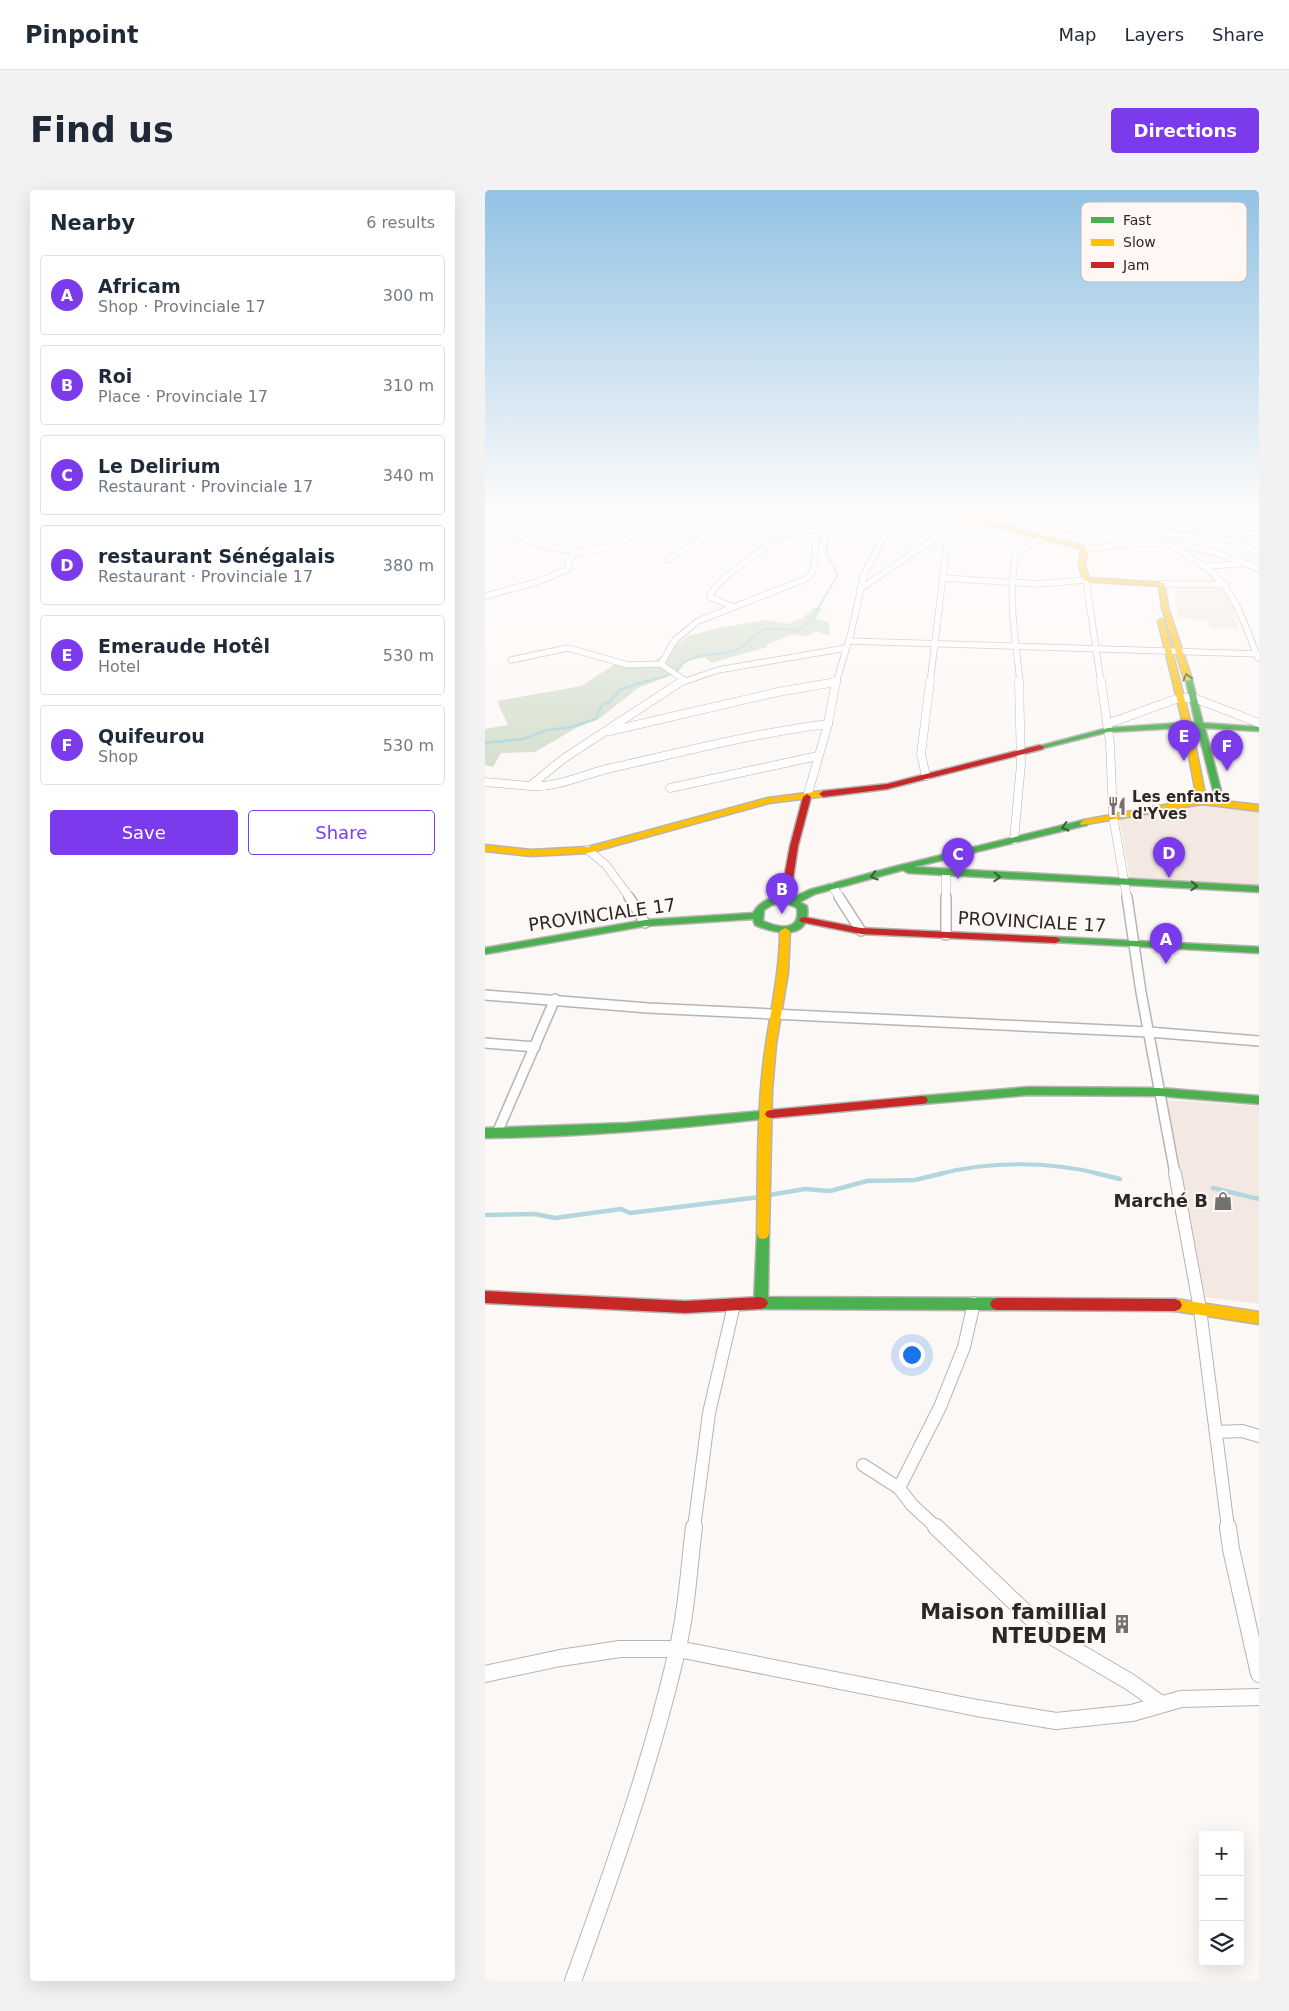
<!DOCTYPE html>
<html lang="en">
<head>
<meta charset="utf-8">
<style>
	body { margin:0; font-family:"DejaVu Sans",sans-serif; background:#f2f2f3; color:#1f2937 }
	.controls { position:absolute; right:15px; bottom:15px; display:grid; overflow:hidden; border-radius:5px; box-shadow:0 5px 20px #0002 }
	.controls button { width:45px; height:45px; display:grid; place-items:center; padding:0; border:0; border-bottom:1px solid #e0e1e3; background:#fff; color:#1f2937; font:25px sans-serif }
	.you { position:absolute; left:426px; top:1164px; width:18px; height:18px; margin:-12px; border:4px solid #fff; border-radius:50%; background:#1a73e8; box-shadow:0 0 0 8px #1a73e833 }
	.badge { display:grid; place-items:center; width:32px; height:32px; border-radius:50%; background:#7c3aed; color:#fff; font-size:16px; font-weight:700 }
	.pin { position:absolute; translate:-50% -41px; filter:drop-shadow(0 1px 2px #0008) }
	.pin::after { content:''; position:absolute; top:26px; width:18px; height:15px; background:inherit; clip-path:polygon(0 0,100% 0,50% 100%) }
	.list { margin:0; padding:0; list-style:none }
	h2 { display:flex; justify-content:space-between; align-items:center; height:65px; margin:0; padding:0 20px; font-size:21px }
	h2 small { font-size:16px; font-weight:400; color:#747a83 }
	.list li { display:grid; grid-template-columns:32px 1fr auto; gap:15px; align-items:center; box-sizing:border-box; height:80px; margin:0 10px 10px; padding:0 10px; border:1px solid #e0e1e3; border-radius:5px }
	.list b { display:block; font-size:19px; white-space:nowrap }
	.list p { margin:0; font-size:16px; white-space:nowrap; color:#747a83 }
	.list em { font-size:16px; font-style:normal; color:#747a83 }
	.actions { display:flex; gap:10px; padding:15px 20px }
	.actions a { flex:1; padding:11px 0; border:1px solid #7c3aed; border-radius:5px; text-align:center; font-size:18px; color:#7c3aed }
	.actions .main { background:#7c3aed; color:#fff }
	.icon { flex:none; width:28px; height:28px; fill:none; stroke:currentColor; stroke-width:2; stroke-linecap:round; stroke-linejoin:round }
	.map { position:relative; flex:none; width:774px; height:1791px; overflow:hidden; border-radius:5px }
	header { display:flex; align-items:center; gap:30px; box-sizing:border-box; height:70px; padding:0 25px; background:#fff; border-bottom:1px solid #e0e1e3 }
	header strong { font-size:24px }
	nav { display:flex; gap:28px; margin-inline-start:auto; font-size:18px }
	.intro { display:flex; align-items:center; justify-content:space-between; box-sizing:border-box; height:120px; padding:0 30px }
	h1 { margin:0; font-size:35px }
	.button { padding:12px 22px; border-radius:5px; background:#7c3aed; color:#fff; font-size:18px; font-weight:700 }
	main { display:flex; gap:30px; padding:0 30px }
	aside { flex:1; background:#fff; border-radius:5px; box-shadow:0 5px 20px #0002 }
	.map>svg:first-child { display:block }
	.built { fill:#f4e9e2 }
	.green { fill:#d6e0cf }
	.forest { fill:#d4e0cb }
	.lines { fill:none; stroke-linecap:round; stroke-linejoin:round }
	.stream-far3 { stroke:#b1d6dd; stroke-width:2 }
	.stream-far2 { stroke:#b1d6dd; stroke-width:2.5 }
	.stream-far1 { stroke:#b1d6dd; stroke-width:4 }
	.stream { stroke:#b1d6dd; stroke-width:4.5 }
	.street-far4-casing { stroke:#b7b4b2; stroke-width:7 }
	.street-far3-casing { stroke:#b7b4b2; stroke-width:9 }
	.street-far2-casing { stroke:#b7b4b2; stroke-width:12 }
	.street-far1-casing { stroke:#b7b4b2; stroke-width:14 }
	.street-casing { stroke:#b7b4b2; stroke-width:18 }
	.fast-casing { stroke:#b7b4b2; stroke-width:3 }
	.slow-casing { stroke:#b7b4b2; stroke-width:3 }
	.jam-casing { stroke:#b7b4b2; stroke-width:3 }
	.street-far4 { stroke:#fffefe; stroke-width:5.5 }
	.street-far3 { stroke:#fffefe; stroke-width:8 }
	.street-far2 { stroke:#fffefe; stroke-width:9 }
	.street-far1 { stroke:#fffefe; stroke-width:12 }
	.street { stroke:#fffefe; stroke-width:16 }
	.fast { fill:#4caf50; fill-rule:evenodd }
	.slow { fill:#ffc107; fill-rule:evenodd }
	.jam { fill:#c62828; fill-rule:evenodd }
	.oneway { stroke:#385e36 }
	.labels { text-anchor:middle; stroke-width:4; stroke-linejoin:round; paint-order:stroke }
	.far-poi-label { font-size:15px; font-weight:bold; fill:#2b2825; stroke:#fef7f4; text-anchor:start }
	.street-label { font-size:18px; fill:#2b2825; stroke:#fef7f4 }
	.poi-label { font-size:18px; font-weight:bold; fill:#2b2825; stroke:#fef7f4; text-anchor:end }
	.near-poi-label { font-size:21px; font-weight:bold; fill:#2b2825; stroke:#fef7f4; text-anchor:end }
	.key { fill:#fef7f4; stroke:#bfb9b6; stroke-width:1 }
	.key-label { font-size:14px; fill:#2b2825 }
</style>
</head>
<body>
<header>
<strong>Pinpoint</strong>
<nav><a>Map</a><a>Layers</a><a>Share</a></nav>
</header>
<div class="intro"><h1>Find us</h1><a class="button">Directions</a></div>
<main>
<aside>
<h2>Nearby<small>6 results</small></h2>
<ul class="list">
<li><span class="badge">A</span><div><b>Africam</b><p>Shop · Provinciale 17</p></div><em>300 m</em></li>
<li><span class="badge">B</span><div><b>Roi</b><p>Place · Provinciale 17</p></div><em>310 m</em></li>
<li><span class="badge">C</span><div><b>Le Delirium</b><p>Restaurant · Provinciale 17</p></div><em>340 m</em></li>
<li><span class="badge">D</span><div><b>restaurant Sénégalais</b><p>Restaurant · Provinciale 17</p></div><em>380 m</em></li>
<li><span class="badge">E</span><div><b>Emeraude Hotêl</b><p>Hotel</p></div><em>530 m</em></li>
<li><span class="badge">F</span><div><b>Quifeurou</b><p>Shop</p></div><em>530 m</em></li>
</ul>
<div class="actions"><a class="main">Save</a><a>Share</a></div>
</aside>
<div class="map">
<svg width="774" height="1791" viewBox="0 0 774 1791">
	<rect width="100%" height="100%" fill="#fcf8f6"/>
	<g class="built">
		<path d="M701 396 737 399 748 417 754 439 726 438 723 430 694 428 689 409H691L689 399Z"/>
		<path d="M723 613 774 620V696L645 691 634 628 701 615Z"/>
		<path d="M682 910 774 916V1114L720 1107Z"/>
	</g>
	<path class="green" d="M330 417 337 418 331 429 343 432 345 446 331 441 321 447 309 444 280 455 283 457 226 473 220 467 200 472 193 483 153 498 114 529 91 538 50 562 16 563 8 577 0 575V539L23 535 12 511 96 496 137 470 159 475 166 474 203 446 233 438 281 430 303 434 319 427Z"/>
	<path class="forest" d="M671 324H705L774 337V344Z"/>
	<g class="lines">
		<g class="stream-far3">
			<path d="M190 482C209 456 234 470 257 457 267 451 269 441 282 439 292 438 303 440 313 441L327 429 352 386 349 376 341 365 343 343 355 338 363 324"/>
			<path d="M157 493 183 485"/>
		</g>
		<path class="stream-far2" d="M0 553 38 549 62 540 87 537 110 529 117 515 124 512 136 499 162 491"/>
		<path class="stream-far1" d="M454 984C504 971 565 971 615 984"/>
		<g class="stream">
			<path d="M610 983 635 989"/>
			<path d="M728 998 774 1009"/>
			<path d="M284 1005 320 999 345 1001 382 991 430 990 459 983"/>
			<path d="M0 1025 50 1024 70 1028 136 1019 145 1023 275 1007"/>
		</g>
		<g class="street-far4-casing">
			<g id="street-far4">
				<path d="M216 324 301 343 331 347"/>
				<path d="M681 324 774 339"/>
				<path d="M755 324 774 330"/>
				<path d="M0 335C82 365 107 378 182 324"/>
				<path d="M0 335 34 324"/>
				<path d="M651 337C661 341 669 347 678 352 743 384 748 403 773 468"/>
				<path d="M694 355 729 362 774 379"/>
				<path d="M599 360 638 354 680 353"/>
				<path d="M182 370 223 345 247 327"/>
				<path d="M723 376 754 374"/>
				<path d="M458 388 553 394 601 390 616 493"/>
				<path d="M677 394H741"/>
				<path d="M375 399 468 336 477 324"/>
				<path d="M0 406 52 392 81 380 84 378 83 371 92 362"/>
				<path d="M248 417 225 407C228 390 285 355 301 343"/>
				<path d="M364 451 774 464"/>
				<path d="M26 470 83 458 143 475 176 474"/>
				<path d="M199 490 176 474 190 450 213 431 323 388 329 378 331 347 341 324"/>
				<path d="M195 493 233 480 361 458"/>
				<path d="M347 493 351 492"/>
				<path d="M351 493 366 443 379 384 411 324"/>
				<path d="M445 493 461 361 468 336"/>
				<path d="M535 493C531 450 522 408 531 365 538 360 545 354 553 349 613 316 715 336 774 362"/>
			</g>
		</g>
		<g class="street-far3-casing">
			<g id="street-far3">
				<path d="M616 491 625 553 628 626 642 708"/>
				<path d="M622 534 694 508H709L774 533"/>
				<path d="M125 541 293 502 351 492"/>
				<path d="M441 586 436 564 445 491"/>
				<path d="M0 592 45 596 78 569 197 491"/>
				<path d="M45 596C73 598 99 584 126 578 198 562 270 543 343 534"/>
				<path d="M185 598 333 566"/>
				<path d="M322 607 343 534 351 491"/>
				<path d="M529 650 536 574 534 491"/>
				<path d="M103 660 121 675 145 708"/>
				<path d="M461 684V708"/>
				<path d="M348 697 355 708"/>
			</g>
		</g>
		<g class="street-far2-casing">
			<g id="street-far2">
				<path d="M144 707 160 733"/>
				<path d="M354 707 376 741"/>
				<path d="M461 707V745"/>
				<path d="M642 707 656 802 690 984"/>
				<path d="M0 805 163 818 664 842 774 851"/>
				<path d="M0 853 50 857"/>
				<path d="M12 943 70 809"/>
			</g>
		</g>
		<g class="street-far1-casing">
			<g id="street-far1">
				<path d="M690 983 715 1119 743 1338"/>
				<path d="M731 1242 757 1241 774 1246"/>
				<path d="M378 1275 414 1298 427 1315 452 1338"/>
				<path d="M414 1298 455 1217 479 1157 489 1113"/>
				<path d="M209 1338 224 1223 249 1115"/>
			</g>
		</g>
		<g class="street-casing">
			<g id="street">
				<path d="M451 1337 563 1444 645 1492 676 1514"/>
				<path d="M743 1337 746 1359 774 1484"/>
				<path d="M0 1484 75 1468 135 1459H193L492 1518 571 1531 647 1523 696 1509 774 1507"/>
				<path d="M88 1791C127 1683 166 1573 192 1461 202 1421 204 1377 209 1337"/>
			</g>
		</g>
		<g class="fast-casing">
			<g id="fast">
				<path d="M700 487 707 489 718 533 774 537V541L720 538 739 612 738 614H732L731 612 712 537 623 542 555 559 551 557 623 538 710 532Z"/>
				<path d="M599 630 603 633 602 635 429 677 774 696V702L423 683 418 680 330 704 315 712 322 716C327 751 291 744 270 735L268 729 160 736 0 764V758L160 730 268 723C275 710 293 703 307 708L324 700 408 677ZM299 712 312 718C316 742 294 738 278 731L279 720 287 715Z"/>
				<path d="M571 747 774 757V763L568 752 566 750 568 748Z"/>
				<path d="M544 897 674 898 774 906V914L674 906 544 905 437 914 433 913 431 910 433 907 437 906Z"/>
				<path d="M286 920 290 921 292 924 290 927 286 928C191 939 96 947 0 948V938L143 933Z"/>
				<path d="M278 1039 282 1040 284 1044 283 1107 512 1108 517 1110 519 1114 517 1118 512 1120 276 1119 271 1117 269 1113 272 1044 274 1040Z"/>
			</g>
		</g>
		<g class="slow-casing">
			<g id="slow">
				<path d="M462 324H473L598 356 602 360 600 377 604 388 679 393 683 418 707 489 703 491 699 489 677 418 674 396 599 391 594 377 596 360 594 358Z"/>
				<path d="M676 429 679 431 706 534 721 609 774 615V621L717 614 596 635 595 633 599 630 712 609 698 534 673 431Z"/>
				<path d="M338 601 341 602V606L284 613 103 663 46 666 0 661V655L46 660 103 657 283 608Z"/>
				<path d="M300 738 305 741 303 783 291 854 287 901 284 1044 282 1048 278 1049 274 1048 272 1044C273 988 272 932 278 877 283 831 295 787 295 741Z"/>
				<path d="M690 1109 774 1122V1134L690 1121 685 1119 683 1115 685 1111Z"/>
			</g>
		</g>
		<g class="jam-casing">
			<g id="jam">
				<path d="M555 555 559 557 558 559 402 599 338 607 334 604 338 601 402 594Z"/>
				<path d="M322 604 326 607 313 656 305 709 300 712 295 709 305 656 318 607Z"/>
				<path d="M319 727 376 738 571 747 576 750 571 753 376 744 316 732 314 730 316 728Z"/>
				<path d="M437 906 441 907 443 910 441 913 437 914 286 928 282 927 280 924 282 921 286 920Z"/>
				<path d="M0 1101 200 1111 276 1107 281 1109 283 1113 281 1117 276 1119 200 1123 0 1113Z"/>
				<path d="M512 1108 690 1109 695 1111 697 1115 695 1119 690 1121 512 1120 507 1118 505 1114 507 1110Z"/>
			</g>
		</g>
		<use href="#street-far4" class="street-far4"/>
		<use href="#street-far3" class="street-far3"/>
		<use href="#street-far2" class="street-far2"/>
		<use href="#street-far1" class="street-far1"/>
		<use href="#street" class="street"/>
		<use href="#fast" class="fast"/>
		<use href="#slow" class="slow"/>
		<use href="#jam" class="jam"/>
	</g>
	<defs><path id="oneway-chevron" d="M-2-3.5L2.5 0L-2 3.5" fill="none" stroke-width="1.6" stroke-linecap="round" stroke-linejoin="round" transform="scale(1.25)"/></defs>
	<g class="oneway">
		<use href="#oneway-chevron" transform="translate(702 487) rotate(-107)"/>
		<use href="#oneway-chevron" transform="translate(580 637) rotate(166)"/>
		<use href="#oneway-chevron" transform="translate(389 686) rotate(164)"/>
		<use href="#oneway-chevron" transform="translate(512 687) rotate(3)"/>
		<use href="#oneway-chevron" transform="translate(709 696) rotate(2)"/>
	</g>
	<linearGradient id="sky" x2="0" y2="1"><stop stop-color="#92c2e4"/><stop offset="0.56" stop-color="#fefcfb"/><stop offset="1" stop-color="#fefcfb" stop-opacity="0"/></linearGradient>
	<rect width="774" height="575" fill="url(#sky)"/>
	<defs>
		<g id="restaurant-bare" transform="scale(1.5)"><path d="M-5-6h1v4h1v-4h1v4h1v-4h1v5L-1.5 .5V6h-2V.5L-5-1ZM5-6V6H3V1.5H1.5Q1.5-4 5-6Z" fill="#74716e" stroke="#fef7f4" stroke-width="2.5" paint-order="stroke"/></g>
		<g id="shop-bare" transform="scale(1.5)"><path d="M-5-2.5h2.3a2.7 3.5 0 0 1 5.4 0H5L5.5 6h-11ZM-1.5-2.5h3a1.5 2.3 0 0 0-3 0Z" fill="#74716e" stroke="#fef7f4" stroke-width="2.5" paint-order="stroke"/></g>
		<g id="building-bare" transform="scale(1.5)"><path d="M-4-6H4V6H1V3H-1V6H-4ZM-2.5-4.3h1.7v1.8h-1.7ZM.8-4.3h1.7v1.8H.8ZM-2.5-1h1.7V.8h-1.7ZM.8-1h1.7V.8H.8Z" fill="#74716e" stroke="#fef7f4" stroke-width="2.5" paint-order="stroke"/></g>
	</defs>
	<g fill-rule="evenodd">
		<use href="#restaurant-bare" x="632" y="616"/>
		<use href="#shop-bare" x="738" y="1011"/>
		<use href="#building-bare" x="637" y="1434"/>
	</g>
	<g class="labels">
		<g class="far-poi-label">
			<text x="647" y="612">Les enfants<tspan x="647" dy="17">d'Yves</tspan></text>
		</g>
		<g class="street-label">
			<text transform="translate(117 725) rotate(-8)" y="6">PROVINCIALE 17</text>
			<text transform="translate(547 732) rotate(3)" y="6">PROVINCIALE 17</text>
		</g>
		<g class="poi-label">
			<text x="723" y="1017">Marché B</text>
		</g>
		<g class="near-poi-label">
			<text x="622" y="1429">Maison famillial<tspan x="622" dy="24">NTEUDEM</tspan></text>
		</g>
	</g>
	<rect x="596" y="12" width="166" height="80" rx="8" class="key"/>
	<rect x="606" y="27" width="23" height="6" fill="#4caf50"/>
	<rect x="606" y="49" width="23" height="7" fill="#ffc107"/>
	<rect x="606" y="72" width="23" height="6" fill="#c62828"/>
	<g class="key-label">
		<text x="638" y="35">Fast</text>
		<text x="638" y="57">Slow</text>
		<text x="638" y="80">Jam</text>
	</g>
</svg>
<div class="controls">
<button>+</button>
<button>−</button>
<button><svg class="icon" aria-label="layers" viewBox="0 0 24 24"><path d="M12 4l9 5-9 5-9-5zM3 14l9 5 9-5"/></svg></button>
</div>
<div class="you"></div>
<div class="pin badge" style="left:681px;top:774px">A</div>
<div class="pin badge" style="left:297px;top:724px">B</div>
<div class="pin badge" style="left:473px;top:689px">C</div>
<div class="pin badge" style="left:684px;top:688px">D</div>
<div class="pin badge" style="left:699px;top:571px">E</div>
<div class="pin badge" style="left:742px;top:581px">F</div>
</div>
</main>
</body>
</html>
